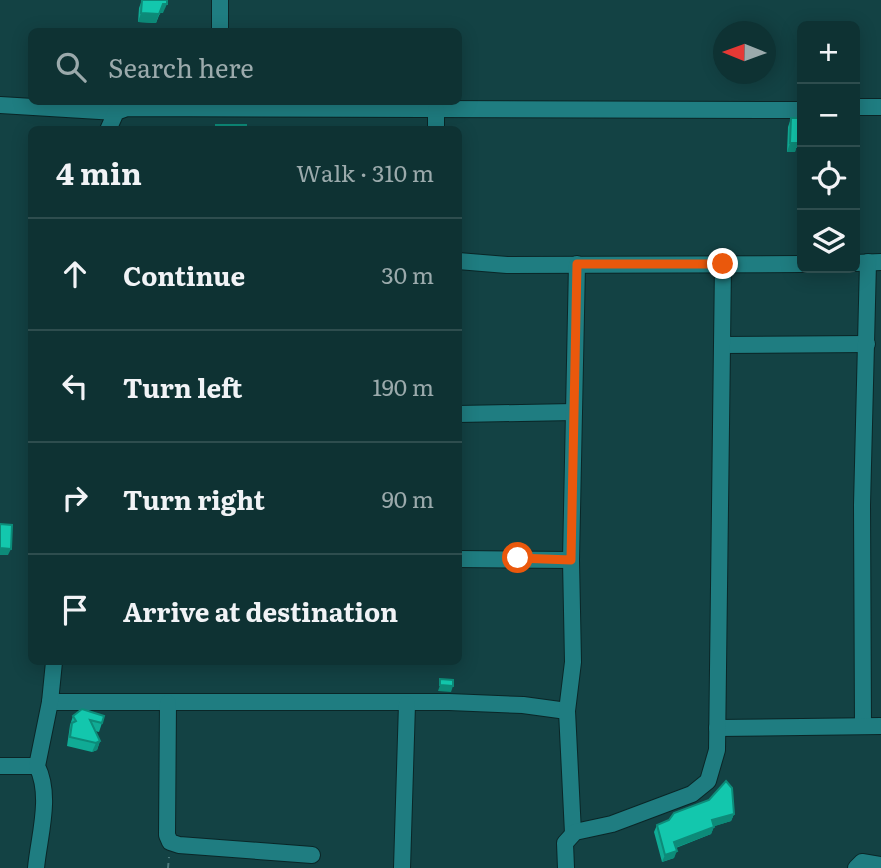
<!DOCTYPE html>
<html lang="en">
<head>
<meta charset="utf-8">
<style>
	body { margin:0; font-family:Literata,serif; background:#173a3b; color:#f1f3f6 }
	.controls { position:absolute; right:21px; top:21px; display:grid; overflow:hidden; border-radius:10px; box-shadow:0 4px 18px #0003 }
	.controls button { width:63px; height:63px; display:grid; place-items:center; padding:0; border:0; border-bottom:2px solid #2e4d4e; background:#0e3233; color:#f1f3f6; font:35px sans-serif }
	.compass { position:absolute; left:713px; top:21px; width:63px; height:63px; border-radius:50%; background:#0e3233; box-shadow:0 4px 18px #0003; rotate:271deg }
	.stop { position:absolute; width:21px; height:21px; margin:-16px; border:5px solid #ea580c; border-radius:50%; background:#fff }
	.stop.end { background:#ea580c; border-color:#fff; box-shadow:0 2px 7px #0008 }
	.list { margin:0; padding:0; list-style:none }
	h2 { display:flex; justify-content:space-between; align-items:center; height:91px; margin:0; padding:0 28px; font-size:30px }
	h2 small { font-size:23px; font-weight:400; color:#9baaac }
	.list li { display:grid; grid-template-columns:46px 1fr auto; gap:21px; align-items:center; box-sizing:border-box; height:112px; padding:0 28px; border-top:2px solid #2e4d4e }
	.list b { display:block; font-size:26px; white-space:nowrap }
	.list em { font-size:23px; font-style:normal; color:#9baaac }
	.icon { flex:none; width:38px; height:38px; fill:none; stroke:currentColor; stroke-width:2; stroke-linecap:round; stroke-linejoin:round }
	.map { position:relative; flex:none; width:881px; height:868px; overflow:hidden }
	.search { position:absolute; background:#0e3233; box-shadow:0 4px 18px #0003; left:28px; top:28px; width:434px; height:77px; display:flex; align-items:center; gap:18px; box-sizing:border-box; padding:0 24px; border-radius:10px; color:#9baaac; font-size:26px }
	.panel { position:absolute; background:#0e3233; box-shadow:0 4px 18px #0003; left:28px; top:126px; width:434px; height:539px; border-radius:10px }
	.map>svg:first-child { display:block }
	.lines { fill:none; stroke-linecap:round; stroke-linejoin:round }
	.minor-casing { stroke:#0a2627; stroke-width:18 }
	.path { stroke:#4d7a7c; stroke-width:2; stroke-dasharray:5 5; stroke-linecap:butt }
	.minor { stroke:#1f7d81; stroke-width:16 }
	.wall { fill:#10ab95 }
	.shaded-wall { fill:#0d8b79 }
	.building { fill:#13c7ad; stroke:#0d8b79; stroke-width:2 }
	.route { stroke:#ea580c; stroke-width:9 }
</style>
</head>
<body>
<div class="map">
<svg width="881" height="868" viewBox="0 0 881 868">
	<rect width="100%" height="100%" fill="#134244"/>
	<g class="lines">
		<g class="minor-casing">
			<g id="minor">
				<path d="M220 0V32"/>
				<path d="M0 105 116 112"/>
				<path d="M855 107H881"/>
				<path d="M108 130 116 112 127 108 802 110"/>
				<path d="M436 130V110"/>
				<path d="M458 261 507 265 802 264"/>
				<path d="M855 263 881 262"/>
				<path d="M722 345 867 344"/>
				<path d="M458 414 574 412"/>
				<path d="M458 559 571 560"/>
				<path d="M50 702H449L523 705 567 711"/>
				<path d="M168 703 167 835 170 842 179 845 312 855"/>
				<path d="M863 726 862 505 868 262"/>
				<path d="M717 728 881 726"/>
				<path d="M0 766H37"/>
				<path d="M573 833 567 711 573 662 571 560 577 264"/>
				<path d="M36 868C39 836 52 796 37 766L50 702 54 662"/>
				<path d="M402 868 407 704"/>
				<path d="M566 868 565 843 575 832 612 824 692 794 708 781 717 750 723 264"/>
				<path d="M856 868 862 862 881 865"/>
			</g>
		</g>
		<path class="path" d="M168 868 169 857"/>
		<use href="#minor" class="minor"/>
	</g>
	<g class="wall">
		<path d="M142 0 163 13H160L156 23 138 22 139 8Z"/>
		<path d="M791 118H802V148H796L795 152H787L788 127Z"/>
		<path d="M73 716 102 723 99 732 95 731 100 741 97 750 92 752 67 746 70 725Z"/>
		<path d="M734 814 731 821 714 826 711 834 676 848 674 858 662 862 654 832 657 825Z"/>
	</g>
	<g class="shaded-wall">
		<path d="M163 4H167L163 13H159Z"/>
		<path d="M141 13 159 14 156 23 138 22Z"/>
		<path d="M798 139H802V148H796L795 152H787L790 143Z"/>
		<path d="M0 548 11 549 8 555H0Z"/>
		<path d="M440 685 453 686 451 692 438 691Z"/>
		<path d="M100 741 97 750 92 752 96 743Z"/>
		<path d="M734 814 731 821 709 828 712 820Z"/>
		<path d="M714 827 711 834 672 849 674 842Z"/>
		<path d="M677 851 674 858 662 862 665 855Z"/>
	</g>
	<g class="building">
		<path d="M142 0H167V4H163L159 14 141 13Z"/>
		<path d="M791 118H802V139H798V143H790Z"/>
		<rect x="216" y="125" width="30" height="5"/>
		<path d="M0 524 12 525 11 549 0 548Z"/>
		<path d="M440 679 453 680V686L440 685Z"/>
		<path d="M82 709 104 716 102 723 90 720 100 741 96 743 70 737 72 723 76 721 73 716Z"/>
		<path d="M726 781 732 788 734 814 712 820 714 827 674 842 677 851 665 855 657 825 669 820 674 813 709 800Z"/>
	</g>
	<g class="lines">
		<path class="route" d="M518 558 571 560 577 264H723"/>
	</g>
</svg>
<div class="controls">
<button>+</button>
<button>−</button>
<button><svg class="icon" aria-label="locate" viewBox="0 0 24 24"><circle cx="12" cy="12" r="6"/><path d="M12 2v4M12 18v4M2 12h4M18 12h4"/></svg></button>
<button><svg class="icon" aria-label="layers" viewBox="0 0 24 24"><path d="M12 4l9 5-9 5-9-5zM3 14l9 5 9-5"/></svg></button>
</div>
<svg class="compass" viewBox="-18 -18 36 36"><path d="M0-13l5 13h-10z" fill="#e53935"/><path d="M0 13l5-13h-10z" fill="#9baaac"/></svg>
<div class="stop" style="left:518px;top:558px"></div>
<div class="stop end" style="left:723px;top:264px"></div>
<div class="search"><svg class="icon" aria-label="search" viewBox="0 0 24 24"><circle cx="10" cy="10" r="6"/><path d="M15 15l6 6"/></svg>Search here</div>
<section class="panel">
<h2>4 min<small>Walk · 310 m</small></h2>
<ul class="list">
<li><svg class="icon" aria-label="ahead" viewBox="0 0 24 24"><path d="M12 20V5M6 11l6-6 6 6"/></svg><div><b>Continue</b></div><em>30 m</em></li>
<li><svg class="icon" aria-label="left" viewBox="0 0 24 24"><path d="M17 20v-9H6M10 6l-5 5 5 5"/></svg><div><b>Turn left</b></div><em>190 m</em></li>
<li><svg class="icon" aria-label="right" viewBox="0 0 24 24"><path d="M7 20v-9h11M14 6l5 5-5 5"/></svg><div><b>Turn right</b></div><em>90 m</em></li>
<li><svg class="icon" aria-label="arrive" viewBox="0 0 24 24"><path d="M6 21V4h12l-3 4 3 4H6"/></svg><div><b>Arrive at destination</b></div></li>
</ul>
</section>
</div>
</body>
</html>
